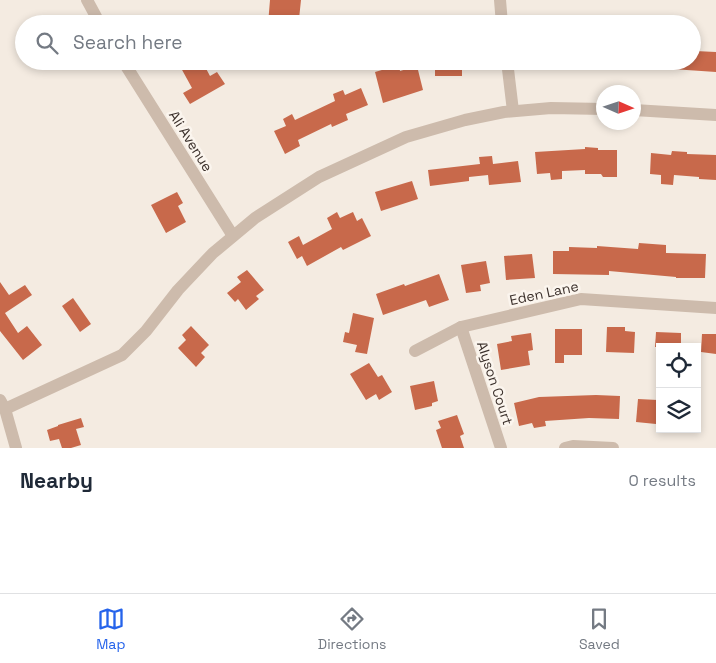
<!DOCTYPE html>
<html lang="en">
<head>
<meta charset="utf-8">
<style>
	body { margin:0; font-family:"Space Grotesk",sans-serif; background:#f6f6f7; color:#1f2937 }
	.controls { position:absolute; right:15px; bottom:15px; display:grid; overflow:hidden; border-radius:0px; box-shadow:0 2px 8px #0003 }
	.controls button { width:45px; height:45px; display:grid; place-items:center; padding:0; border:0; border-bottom:1px solid #e0e1e3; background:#fff; color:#1f2937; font:25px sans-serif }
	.compass { position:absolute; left:596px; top:85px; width:45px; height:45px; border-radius:50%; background:#fff; box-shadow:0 2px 8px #0003; rotate:93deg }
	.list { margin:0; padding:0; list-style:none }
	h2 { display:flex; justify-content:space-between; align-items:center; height:65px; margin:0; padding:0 20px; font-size:21px }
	h2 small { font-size:16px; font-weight:400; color:#747a83 }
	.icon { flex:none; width:28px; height:28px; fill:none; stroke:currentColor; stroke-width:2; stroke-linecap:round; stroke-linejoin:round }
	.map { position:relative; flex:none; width:716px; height:448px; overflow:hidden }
	.search { position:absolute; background:#fff; box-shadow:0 2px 8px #0003; left:15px; right:15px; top:15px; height:55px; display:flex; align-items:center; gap:12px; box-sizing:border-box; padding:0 18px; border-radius:28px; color:#747a83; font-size:19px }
	.sheet { height:145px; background:#fff }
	nav { display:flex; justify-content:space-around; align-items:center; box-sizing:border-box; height:70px; border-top:1px solid #e0e1e3; background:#fff; font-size:14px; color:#747a83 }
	nav a { display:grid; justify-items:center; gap:2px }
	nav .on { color:#2563eb }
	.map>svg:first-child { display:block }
	.building { fill:#c8694b }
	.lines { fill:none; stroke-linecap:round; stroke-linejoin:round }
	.street { stroke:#cdbbac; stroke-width:12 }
	.labels { text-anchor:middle; stroke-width:5; stroke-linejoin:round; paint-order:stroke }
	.street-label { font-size:14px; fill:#3b302b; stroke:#fbf5ee }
</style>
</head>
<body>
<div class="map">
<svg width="716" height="448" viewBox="0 0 716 448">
	<rect width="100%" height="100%" fill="#f4ebe1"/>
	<g class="building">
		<path d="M270 0H301L299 19 285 18V24H268Z"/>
		<path d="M695 51 716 52V72L672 69V61H694Z"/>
		<path d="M192 61H202L210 76 217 72 225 84 190 104 183 93 192 88 181 68Z"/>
		<path d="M462 61V76H435V62Z"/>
		<path d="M399 65 400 71 417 66 423 90 383 103 375 72Z"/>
		<path d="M361 88 368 105 346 114 348 120 332 127 331 124 298 140 300 146 285 154 274 131 286 126 283 119 292 114 295 120 335 101 333 94 343 90 345 95Z"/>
		<path d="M585 147 598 148V150H617V177H603L601 174H585V170L562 171V179L551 180 550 173 537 174 535 152 585 149Z"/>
		<path d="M672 151 687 152V154L716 155V180L699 179V177L674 175 673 185 661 184V175L650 174 651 153 671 155Z"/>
		<path d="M492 156 493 164 518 161 521 182 489 185 488 175 469 177V181L430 186 428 170 480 164 479 157Z"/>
		<path d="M412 181 418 199 381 211 375 192Z"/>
		<path d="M177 192 183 203 178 206 186 222 166 233 151 205Z"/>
		<path d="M337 212 340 218 353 212 357 221 362 218 371 236 343 250 341 247 307 266 302 256 297 259 288 242 299 236 303 245 332 229 327 218Z"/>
		<path d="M639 243 666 245V253L706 254 705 278H676V277L609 271V275L553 274V251H569V247L597 248V246L638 249Z"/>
		<path d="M532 254 535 278 506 280 504 256Z"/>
		<path d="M486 261 490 283 480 285 481 291 466 293 461 265Z"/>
		<path d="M247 270 264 290 256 296 259 299 246 310 238 299 235 302 227 293 241 282 237 277Z"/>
		<path d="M439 274 449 300 429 307 426 300 383 315 376 294 404 284 405 286Z"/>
		<path d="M0 282 9 295 25 285 32 295 5 313 18 333 27 326 42 345 23 360 0 331Z"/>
		<path d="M73 298 91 324 80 332 62 306Z"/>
		<path d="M353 313 374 318 367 354 355 352 357 345 343 342 345 332 349 333Z"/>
		<path d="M191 326 209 345 201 353 205 357 196 367 178 348 186 340 182 335Z"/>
		<path d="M607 327H625V331L635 332 634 353 606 352Z"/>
		<path d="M555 329H582V355H564V363H555Z"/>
		<path d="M656 332 681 333V347H655Z"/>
		<path d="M531 333 533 350 528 351 530 365 501 370 497 344 512 341 511 336Z"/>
		<path d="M702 334H716V354L701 352Z"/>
		<path d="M369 363 378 377 382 375 392 392 379 400 376 394 366 400 350 374Z"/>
		<path d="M434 381 438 401 432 403V406L415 410 410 386Z"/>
		<path d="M596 395 620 396 619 419 589 418 545 421 546 426 534 428 532 423 519 426 514 403 539 397Z"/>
		<path d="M638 399 658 400 656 424 636 422Z"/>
		<path d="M457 415 464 434 460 436 464 448H442L436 430 441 428 438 421Z"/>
		<path d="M81 418 84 427 76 429 81 445 71 448H62L59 439 50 441 47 430 58 426V425Z"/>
	</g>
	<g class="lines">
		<g class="street">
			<path d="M87 0 100 24"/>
			<path d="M500 0 502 24"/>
			<path d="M123 61 233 236"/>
			<path d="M507 61 513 111"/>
			<path d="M634 110 716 115"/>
			<path d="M461 327 501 448"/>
			<path d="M415 351 461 327 581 299 716 308"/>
			<path d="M0 400 5 409 16 448"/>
			<path d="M5 409 122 355 146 331 178 290 213 253 255 218 319 177 406 137 465 120 504 112 551 108 604 109"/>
			<path d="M565 448 573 446 613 448"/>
		</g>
	</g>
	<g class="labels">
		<g class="street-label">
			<text transform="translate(191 141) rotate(58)" y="5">Ali Avenue</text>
			<text transform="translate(544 293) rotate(-12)" y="5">Eden Lane</text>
			<text transform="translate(495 383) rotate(72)" y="5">Alyson Court</text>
		</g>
	</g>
</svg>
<div class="controls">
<button><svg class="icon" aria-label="locate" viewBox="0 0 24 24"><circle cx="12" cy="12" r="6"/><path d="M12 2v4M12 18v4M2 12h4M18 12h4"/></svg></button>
<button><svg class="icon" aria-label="layers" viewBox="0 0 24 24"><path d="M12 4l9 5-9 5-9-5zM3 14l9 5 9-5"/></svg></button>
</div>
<svg class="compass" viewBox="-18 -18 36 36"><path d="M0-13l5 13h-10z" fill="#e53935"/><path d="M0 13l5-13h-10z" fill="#747a83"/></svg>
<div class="search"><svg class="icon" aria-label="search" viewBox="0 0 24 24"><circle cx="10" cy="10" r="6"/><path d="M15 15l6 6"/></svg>Search here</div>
</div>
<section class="sheet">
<h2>Nearby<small>0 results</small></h2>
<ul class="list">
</ul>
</section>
<nav>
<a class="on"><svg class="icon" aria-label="map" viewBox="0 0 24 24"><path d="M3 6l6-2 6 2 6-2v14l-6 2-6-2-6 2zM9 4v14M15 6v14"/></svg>Map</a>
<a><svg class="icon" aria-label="directions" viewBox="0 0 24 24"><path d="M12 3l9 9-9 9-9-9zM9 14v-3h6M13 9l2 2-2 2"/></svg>Directions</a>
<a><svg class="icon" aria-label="saved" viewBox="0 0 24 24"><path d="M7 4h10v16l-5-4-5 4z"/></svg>Saved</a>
</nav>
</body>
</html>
